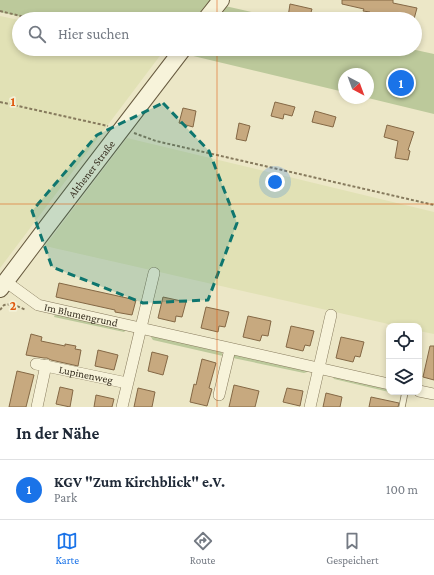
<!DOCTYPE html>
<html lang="de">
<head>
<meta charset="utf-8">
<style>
	body { margin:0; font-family:"Crimson Pro",serif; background:#f2f2f3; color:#1f2937 }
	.controls { position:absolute; right:12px; bottom:12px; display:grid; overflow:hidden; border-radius:8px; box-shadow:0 2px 6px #0003 }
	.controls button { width:36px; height:36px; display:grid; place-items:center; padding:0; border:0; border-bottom:1px solid #e0e1e3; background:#fff; color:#1f2937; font:20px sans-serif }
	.compass { position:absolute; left:338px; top:68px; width:36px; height:36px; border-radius:50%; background:#fff; box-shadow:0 2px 6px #0003; rotate:139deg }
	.you { position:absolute; left:275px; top:182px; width:14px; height:14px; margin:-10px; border:3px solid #fff; border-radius:50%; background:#1a73e8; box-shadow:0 0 0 6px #1a73e833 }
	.badge { display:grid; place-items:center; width:26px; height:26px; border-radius:50%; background:#1a73e8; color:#fff; font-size:13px; font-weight:700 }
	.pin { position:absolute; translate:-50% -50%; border:2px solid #fff; box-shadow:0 1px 4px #0006 }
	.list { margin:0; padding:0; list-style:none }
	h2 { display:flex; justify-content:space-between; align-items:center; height:52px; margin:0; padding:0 16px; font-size:17px }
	h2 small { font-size:13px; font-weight:400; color:#747a83 }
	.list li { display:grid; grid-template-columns:26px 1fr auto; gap:12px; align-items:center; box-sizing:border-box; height:60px; padding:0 16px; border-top:1px solid #e0e1e3 }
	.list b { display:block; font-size:15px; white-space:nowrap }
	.list p { margin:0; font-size:13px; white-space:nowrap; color:#747a83 }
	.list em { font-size:13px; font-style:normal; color:#747a83 }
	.icon { flex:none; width:22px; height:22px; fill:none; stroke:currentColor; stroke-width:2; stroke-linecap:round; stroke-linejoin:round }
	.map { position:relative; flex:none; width:434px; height:407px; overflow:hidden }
	.search { position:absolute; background:#fff; box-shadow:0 2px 6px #0003; left:12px; right:12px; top:12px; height:44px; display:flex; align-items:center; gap:10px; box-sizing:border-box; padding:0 14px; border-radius:22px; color:#747a83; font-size:15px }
	.sheet { height:112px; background:#fff }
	nav { display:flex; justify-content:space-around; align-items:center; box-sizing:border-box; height:56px; border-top:1px solid #e0e1e3; background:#fff; font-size:11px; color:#747a83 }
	nav a { display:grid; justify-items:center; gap:2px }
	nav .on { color:#1a73e8 }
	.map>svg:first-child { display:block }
	.farmland { fill:#e1e1b5 }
	.green { fill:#bcc99b }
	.building { fill:#c7a97f; stroke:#846845 }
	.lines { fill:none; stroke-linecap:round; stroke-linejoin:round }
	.service-casing { stroke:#867a5d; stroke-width:7 }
	.minor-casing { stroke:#867a5d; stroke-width:12 }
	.secondary-casing { stroke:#685b40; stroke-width:18 }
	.path { stroke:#867a5d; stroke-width:2; stroke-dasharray:3 2; stroke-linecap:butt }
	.service { stroke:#f7f3da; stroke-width:5.5 }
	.minor { stroke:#f7f3da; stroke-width:11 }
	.secondary { stroke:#f7f3da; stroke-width:16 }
	.marked { fill:#0f766e; fill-opacity:0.2; stroke:#0f766e; stroke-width:3; stroke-dasharray:8 5; stroke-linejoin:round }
	.grid { fill:none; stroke:#df570d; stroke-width:1; stroke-opacity:0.55 }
	.labels { text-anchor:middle; stroke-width:3.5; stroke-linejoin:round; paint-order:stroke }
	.street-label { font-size:11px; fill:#372f20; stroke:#f3f0d6 }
	.grid-label { font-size:13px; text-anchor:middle; font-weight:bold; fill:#df570d; stroke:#f3f0d6; stroke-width:3.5; stroke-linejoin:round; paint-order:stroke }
</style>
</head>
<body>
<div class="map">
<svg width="434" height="407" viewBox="0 0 434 407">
	<rect width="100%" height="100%" fill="#ece7c7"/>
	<g class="farmland">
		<path d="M0 16 19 20V49H144L162 53 0 268Z"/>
		<path d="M127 138 434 212V334L419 331V326H397L45 246Z"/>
	</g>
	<g class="green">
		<path d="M0 0H213L212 3 282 19H32L0 12Z"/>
		<path d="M164 49H411L434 54V114L368 98V74H344V92Z"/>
		<path d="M55 314 126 330 124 332 54 317Z"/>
		<path d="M151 336 220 351 222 353 223 356 153 340 151 337Z"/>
		<path d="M234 354 310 371 304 373 233 358Z"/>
		<path d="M332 375 389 388V392L334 379Z"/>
	</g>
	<g class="building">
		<path d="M342 0H393V3L417 8 414 19H369L370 12 363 11 364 9 342 4Z"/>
		<path d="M290 4 312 9 309 19H298L288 17Z"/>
		<path d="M275 102 295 107 292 116 284 114 283 119 271 116Z"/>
		<path d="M183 108 196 111 193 127 179 123Z"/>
		<path d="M315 111 336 117 333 127 312 122Z"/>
		<path d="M239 123 250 126 246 141 236 139Z"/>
		<path d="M387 125 414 132 408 150 410 151 408 160 395 158 398 141 384 137Z"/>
		<path d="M59 283 136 300 132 315 115 312V310L56 297Z"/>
		<path d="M163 297 186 302 182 317 176 316 175 322 158 318Z"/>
		<path d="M206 307 229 312 225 327 219 326 218 332 201 328Z"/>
		<path d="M248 316 271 321 268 336 262 335 260 341 243 337Z"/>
		<path d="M291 326 314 331 310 346 305 345 303 351 286 347Z"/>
		<path d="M31 334 42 337 41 341 65 346V344L76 346 75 349 81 350 78 366 51 360 47 358H44L26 355Z"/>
		<path d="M341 337 364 342 360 357 355 356 353 362 336 358Z"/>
		<path d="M430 346H434V380L423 377Z"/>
		<path d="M98 350 118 355 114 370 95 366Z"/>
		<path d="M152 352 168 356 163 375 148 371Z"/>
		<path d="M202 359 216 363 209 388 212 389 207 406 190 402 194 384 196 385Z"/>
		<path d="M17 371 34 375 26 407H9Z"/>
		<path d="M234 385 259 391 255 407H229Z"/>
		<path d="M60 387 73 390 70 407 56 404Z"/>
		<path d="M138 388 155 392 152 407H134Z"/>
		<path d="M287 388 303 391 300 406 283 402Z"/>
		<path d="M326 393 342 397 340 407H323Z"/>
		<path d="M96 395 114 399 112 407H94Z"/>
		<path d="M371 397 399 403 398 407H369Z"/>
	</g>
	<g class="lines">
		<g class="service-casing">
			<path id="service" d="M402 407 405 392"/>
		</g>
		<g class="minor-casing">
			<g id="minor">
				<path id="s1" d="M5 281 38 305 389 384"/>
				<path id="s2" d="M36 364 127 383"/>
				<path d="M419 391 434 394"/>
				<path d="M219 395 230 349"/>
				<path d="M37 407 46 365"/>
				<path d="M122 407 154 273"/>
				<path d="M310 407 331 315"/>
			</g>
		</g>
		<g class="secondary-casing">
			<g id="secondary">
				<path d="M206 19 221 0"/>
				<path id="s3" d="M0 289 46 228 183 49"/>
			</g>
		</g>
		<g class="path">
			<path d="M0 11 33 19"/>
			<path d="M0 102 108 126"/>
			<path d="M134 133 156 141 434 205"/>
			<path d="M0 310 4 305 12 304 26 310"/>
		</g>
		<use href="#service" class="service"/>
		<use href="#minor" class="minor"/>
		<use href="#secondary" class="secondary"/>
	</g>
	<path class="marked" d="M163 103 209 151 237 223 208 300 143 303 52 267 32 211 97 135Z"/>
	<path class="grid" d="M217 0V19M217 49V407M0 204H434"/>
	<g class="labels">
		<g class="street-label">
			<text dy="4" stroke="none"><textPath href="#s3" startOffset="151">Althener Straße</textPath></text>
			<text dy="4" stroke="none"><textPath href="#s1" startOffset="85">Im Blumengrund</textPath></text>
			<text dy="4" stroke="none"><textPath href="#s2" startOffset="51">Lupinenweg</textPath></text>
		</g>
	</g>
	<g class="grid-label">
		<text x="13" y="106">1</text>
		<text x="13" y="310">2</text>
	</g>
</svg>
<div class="controls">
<button><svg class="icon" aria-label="locate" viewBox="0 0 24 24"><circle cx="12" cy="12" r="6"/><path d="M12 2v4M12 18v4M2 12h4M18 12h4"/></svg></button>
<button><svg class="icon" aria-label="layers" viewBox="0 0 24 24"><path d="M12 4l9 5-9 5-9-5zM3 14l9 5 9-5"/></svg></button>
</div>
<svg class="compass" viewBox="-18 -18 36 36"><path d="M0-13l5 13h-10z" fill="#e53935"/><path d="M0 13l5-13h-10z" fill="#747a83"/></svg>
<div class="you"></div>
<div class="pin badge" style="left:401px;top:83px">1</div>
<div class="search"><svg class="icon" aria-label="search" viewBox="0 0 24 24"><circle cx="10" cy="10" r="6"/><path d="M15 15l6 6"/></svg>Hier suchen</div>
</div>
<section class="sheet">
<h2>In der Nähe<small></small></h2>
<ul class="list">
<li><span class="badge">1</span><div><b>KGV &quot;Zum Kirchblick&quot; e.V.</b><p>Park</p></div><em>100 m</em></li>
</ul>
</section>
<nav>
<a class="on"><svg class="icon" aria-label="map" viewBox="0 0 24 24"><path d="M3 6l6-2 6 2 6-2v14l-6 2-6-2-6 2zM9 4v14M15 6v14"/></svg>Karte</a>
<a><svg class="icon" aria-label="directions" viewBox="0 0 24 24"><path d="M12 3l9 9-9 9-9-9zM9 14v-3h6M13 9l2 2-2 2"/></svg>Route</a>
<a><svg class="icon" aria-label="saved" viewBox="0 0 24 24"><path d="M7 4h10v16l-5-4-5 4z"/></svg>Gespeichert</a>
</nav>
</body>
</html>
